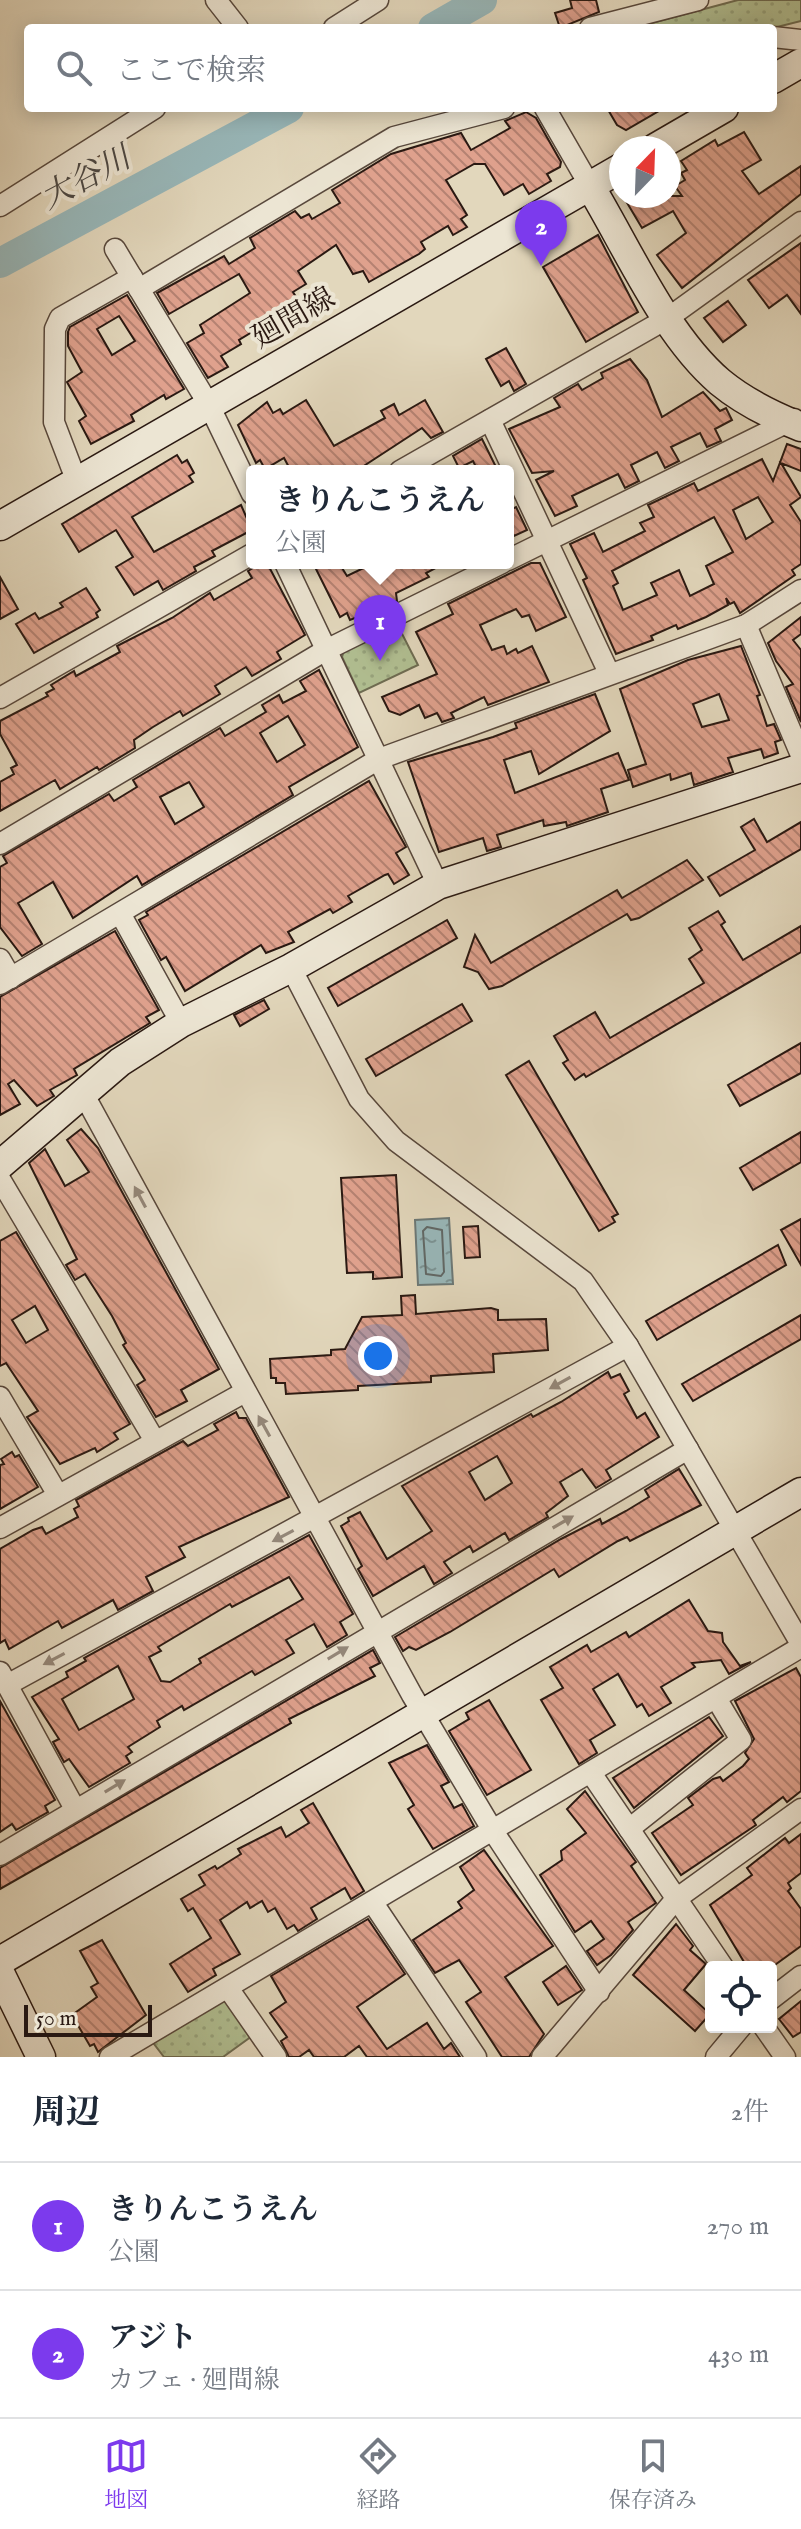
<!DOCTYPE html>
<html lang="ja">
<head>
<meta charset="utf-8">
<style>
	body { margin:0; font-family:"IM FELL English","Noto Serif JP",serif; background:#f2f2f3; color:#1f2937 }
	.controls { position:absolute; right:24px; bottom:24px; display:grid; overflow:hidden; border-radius:8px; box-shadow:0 4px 20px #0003 }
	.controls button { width:72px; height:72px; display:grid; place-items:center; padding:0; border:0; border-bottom:2px solid #e0e1e3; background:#fff; color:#1f2937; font:40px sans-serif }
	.compass { position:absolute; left:609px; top:136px; width:72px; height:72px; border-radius:50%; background:#fff; box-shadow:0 4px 20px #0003; rotate:23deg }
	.scale { position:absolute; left:24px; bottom:20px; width:128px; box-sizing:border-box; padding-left:8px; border:4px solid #2a1912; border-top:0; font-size:22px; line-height:28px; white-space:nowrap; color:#2a1912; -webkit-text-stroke:6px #ece5d3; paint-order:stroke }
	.you { position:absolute; left:378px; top:1356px; width:28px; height:28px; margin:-20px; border:6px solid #fff; border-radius:50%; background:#1a73e8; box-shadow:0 0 0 12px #1a73e833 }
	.badge { display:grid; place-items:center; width:52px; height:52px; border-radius:50%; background:#7c3aed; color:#fff; font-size:26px; font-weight:700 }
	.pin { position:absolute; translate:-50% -66px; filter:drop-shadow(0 2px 4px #0008) }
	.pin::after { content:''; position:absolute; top:42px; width:28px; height:24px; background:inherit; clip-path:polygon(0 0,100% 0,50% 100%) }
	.popup { position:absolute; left:246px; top:465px; width:268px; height:104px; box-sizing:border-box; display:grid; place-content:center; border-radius:8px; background:#fff; filter:drop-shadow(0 2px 6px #0005); font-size:26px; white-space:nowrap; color:#747a83 }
	.popup b { font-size:30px; color:#1f2937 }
	.popup::after { content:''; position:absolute; left:50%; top:100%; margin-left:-16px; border:16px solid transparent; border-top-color:#fff }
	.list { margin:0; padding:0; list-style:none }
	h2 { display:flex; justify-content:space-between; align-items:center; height:104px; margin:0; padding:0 32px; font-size:34px }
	h2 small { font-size:26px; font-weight:400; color:#747a83 }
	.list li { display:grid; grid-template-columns:52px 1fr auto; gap:24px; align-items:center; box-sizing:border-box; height:128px; padding:0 32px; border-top:2px solid #e0e1e3 }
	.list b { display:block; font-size:30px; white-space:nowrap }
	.list p { margin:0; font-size:26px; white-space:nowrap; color:#747a83 }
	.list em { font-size:26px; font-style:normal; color:#747a83 }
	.icon { flex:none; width:44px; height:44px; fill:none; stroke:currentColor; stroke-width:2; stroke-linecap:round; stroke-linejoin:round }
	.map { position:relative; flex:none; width:801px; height:2057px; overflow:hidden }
	.search { position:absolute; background:#fff; box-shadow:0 4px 20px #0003; left:24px; right:24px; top:24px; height:88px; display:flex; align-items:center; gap:20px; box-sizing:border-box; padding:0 28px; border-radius:8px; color:#747a83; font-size:30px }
	.sheet { height:360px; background:#fff }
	nav { display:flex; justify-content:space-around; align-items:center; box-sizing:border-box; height:112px; border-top:2px solid #e0e1e3; background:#fff; font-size:22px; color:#747a83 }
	nav a { display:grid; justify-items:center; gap:4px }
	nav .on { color:#7c3aed }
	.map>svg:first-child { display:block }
	.park { fill:url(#park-dots); stroke:#6e6c52; stroke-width:2 }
	.water { fill:url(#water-ripples); stroke:#6c7876; stroke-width:2 }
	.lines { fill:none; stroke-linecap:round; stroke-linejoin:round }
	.shore { stroke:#616866; stroke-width:2 }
	.river { stroke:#98b7b9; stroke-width:30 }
	.building { fill:url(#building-back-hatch); stroke:#2a1912; stroke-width:2; fill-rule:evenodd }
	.street-casing { stroke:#58483c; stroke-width:23 }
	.secondary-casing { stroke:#2a1912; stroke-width:31 }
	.street { stroke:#ece5d3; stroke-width:20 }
	.secondary { stroke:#ece5d3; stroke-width:28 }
	.oneway { fill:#95897c }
	.labels { text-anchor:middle; stroke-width:8; stroke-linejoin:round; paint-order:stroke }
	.street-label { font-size:30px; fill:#2a1912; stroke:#ece5d3 }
	.water-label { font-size:32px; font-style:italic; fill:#4b4844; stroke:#ece5d3 }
</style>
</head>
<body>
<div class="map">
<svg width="801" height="2057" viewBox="0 0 801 2057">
	<defs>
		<pattern id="park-dots" width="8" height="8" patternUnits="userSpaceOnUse" patternTransform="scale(2)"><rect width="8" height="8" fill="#b1bf92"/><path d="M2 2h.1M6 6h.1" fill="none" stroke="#98a47d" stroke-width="1.8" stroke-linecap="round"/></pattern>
		<pattern id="water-ripples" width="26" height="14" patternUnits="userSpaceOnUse" patternTransform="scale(2)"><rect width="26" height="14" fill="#98b7b9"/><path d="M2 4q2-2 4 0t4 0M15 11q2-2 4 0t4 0" fill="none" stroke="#7c9495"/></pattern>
		<pattern id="building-back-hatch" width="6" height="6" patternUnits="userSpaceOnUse" patternTransform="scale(2)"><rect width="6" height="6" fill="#dfa18d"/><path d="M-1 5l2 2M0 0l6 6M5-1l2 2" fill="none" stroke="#b58272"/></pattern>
	</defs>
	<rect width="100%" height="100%" fill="#e2d7bc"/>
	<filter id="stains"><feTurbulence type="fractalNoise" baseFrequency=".0025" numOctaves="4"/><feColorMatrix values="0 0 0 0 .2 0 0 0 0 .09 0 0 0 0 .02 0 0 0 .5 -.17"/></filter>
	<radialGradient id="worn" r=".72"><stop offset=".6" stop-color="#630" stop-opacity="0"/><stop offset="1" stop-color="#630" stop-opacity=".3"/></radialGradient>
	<g class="park">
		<path d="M738 0H801V21L773 28H633Z"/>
		<path d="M397 624 418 665 359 693 342 657 344 650Z"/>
		<path d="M219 2000 227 2002 252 2036 223 2057H164L151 2040Z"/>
	</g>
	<path class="water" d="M449 1218 453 1284 418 1285 415 1220Z"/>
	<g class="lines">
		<path class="shore" d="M427 1227 442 1230 444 1272 441 1276 426 1274 423 1231Z"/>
		<g class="river">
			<path d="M433 28 482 0"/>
			<path d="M0 263 289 108"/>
		</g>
	</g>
	<g class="building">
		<path d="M570 0H596L599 12 560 28 555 13 572 8Z"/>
		<path d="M607 108H664L626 130 617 125Z"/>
		<path d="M526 112 536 118 561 162 560 167 547 174 551 181 529 194 523 184 504 195 485 164H474L446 180 467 215 461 219 467 227 453 235 448 226 421 242 425 249 419 254 369 282 363 271 353 274 336 245 298 271 306 284 293 292 301 305 277 319 285 333 271 341 262 326 239 340 241 344 221 356 228 367 208 378 187 343 204 333 200 325 250 293 239 274 169 314 157 293 224 256 229 264 255 248 250 238 295 211 301 218 309 214 312 219 340 203 332 190 391 154 461 133 471 150 510 128 505 121Z"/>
		<path d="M744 132 761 160 742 171 759 194 801 166V194L682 288 657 255 686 233 673 211 642 228 623 196H682L675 186 685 180 681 173 687 170 681 161 715 140 718 146Z"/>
		<path d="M598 235 638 312 586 342 543 267Z"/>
		<path d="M801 243V314L787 295 769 308 748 280Z"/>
		<path d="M127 295 184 389 166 399 164 395 131 415 134 421 91 444 79 421 86 416 67 382 82 372 68 346V332L70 327ZM119 316 135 341 112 355 97 329Z"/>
		<path d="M728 301 746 325 723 342 704 318Z"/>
		<path d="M506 348 526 384 514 391 509 381 501 386 486 359Z"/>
		<path d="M630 359 647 380 662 417 703 392 720 411 726 408 732 420 715 429 721 441 707 447 700 433 671 447 679 461 665 468 657 452 631 465 639 481 625 488 618 474 572 496 577 506 555 516 536 480 554 471 532 473 509 429 560 407 554 398 578 384 582 390 603 378 601 373Z"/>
		<path d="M306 400 334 446 385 418 381 411 394 404 399 415 425 400 443 432 431 438 422 428 356 471H291L284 458 265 469 260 460 256 463 238 425 267 402 273 413 280 409 283 414Z"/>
		<path d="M482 439 498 471H478L473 461 459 468 453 456Z"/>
		<path d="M787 444 801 449V471L781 463 801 497 790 505 801 522V564L792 570 795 575 740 613 734 602 730 604 726 598 728 605 706 617 678 629 676 625 651 636 653 640 616 654 583 580 587 578 570 544 594 533 603 552 645 531 640 523 654 517 648 505 694 483 698 491 762 459 773 481ZM758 497 773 522 746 539 733 510ZM714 517 733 552 706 566 714 584 690 596 679 570 651 583 657 595 623 610 613 586 618 583 612 571Z"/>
		<path d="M177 455 182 463 187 460 194 473 189 476 193 482 132 517 154 552 241 505 252 530 212 551 215 556 194 567 196 571 163 590 158 581 134 595 116 567 133 557 116 530 79 552 62 524Z"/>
		<path d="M516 507 527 530 514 536 508 523V511Z"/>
		<path d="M261 563H267L305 635 277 652 281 659 252 676 246 667 215 686 220 694 183 716 180 711 153 727 134 740 135 748 99 770 97 767 60 789 55 780 0 811V782L14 774 11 768 17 765 0 734V721L48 696 46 693 54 689 51 685 74 671 76 676 120 652 117 646 172 618 210 593 214 600 252 578 248 571Z"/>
		<path d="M313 563H339L347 576 374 563H445L426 573 429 577 396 593 397 601 350 620 347 613 340 617Z"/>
		<path d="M531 563H540L566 617 536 631 529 615 522 617 516 609 480 625 492 650 504 646 507 654 516 649 518 653 532 646 549 682 488 705 484 697 451 713 454 718 442 722 437 713 425 718 419 705 400 715 389 711 382 697 437 674 416 632 453 614 448 604Z"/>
		<path d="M0 577 18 609 0 619Z"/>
		<path d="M86 588 100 610 96 613 98 617 34 653 16 624 35 613 39 619 63 607 60 603Z"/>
		<path d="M801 617V634L793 640 801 650V722L786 687 793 684 776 661 768 643Z"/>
		<path d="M741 646 760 695 757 696 767 726 774 724 781 740 775 742 778 753 764 758 761 749 728 758 733 772 694 785 691 773 671 780 670 774 633 787 628 770 646 764 620 689 688 660ZM719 694 729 720 702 727 693 704Z"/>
		<path d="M319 670 358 747 289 787 293 795 142 885 137 876 73 918 53 882 25 899 18 903 42 944 22 956 0 927V867L7 863 3 856 109 794 114 801 137 787 133 780 220 728 225 736 266 712 262 705 279 695 283 703 306 691 300 681ZM288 716 305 745 277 762 260 733ZM189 782 204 807 175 824 160 797Z"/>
		<path d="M595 694 610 731 539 774 531 751 504 760 515 793 618 753 629 780 601 789 608 812 567 826 566 822 544 826 543 820 497 835 501 847 487 851 483 838 439 852 408 762 493 737 517 728 515 723Z"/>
		<path d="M369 781 406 847 396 853 409 875 394 884 388 874 385 875 348 896 352 902 333 913 330 909 288 932 294 942 266 953 261 945 185 991 166 957 161 960 139 920 148 915 146 912Z"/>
		<path d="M754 819 767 842 801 822V849L720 896 708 877 755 850 741 827Z"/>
		<path d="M687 860 703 880 639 918 631 920 627 914 502 986 489 989 478 972 464 967 475 935 491 963 617 890 622 898Z"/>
		<path d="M718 911 725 922 721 925 743 960 801 926V952L586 1077 584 1074 575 1080 563 1063 568 1060 554 1036 595 1012 610 1038 704 983 689 959 702 950 689 928Z"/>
		<path d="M447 920 457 938 338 1006 328 988Z"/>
		<path d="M115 931 159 1010 146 1017 150 1023 74 1069 77 1075 50 1090 54 1096 37 1106 14 1080 8 1084 20 1104 0 1115V997Z"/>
		<path d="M264 1000 269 1009 240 1026 234 1015Z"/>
		<path d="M462 1004 472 1021 376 1076 366 1059Z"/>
		<path d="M801 1043V1073L740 1106 728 1085Z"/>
		<path d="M529 1061 618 1214 612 1217 615 1222 599 1231 506 1075Z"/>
		<path d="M81 1129 98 1148 219 1369 181 1390 187 1401 156 1417 137 1385 145 1380 123 1345 126 1343 112 1316 85 1274 75 1280 66 1265 77 1259 29 1163 45 1149 65 1186 89 1172 67 1140Z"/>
		<path d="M801 1132V1162L753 1190 740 1168Z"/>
		<path d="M396 1175 402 1277 373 1279V1272L347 1273 341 1178Z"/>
		<path d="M801 1219V1265L781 1230Z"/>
		<path d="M478 1226 480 1257 465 1258 463 1227Z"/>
		<path d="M16 1232 130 1424 114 1433 118 1439 97 1452 95 1448 60 1464 27 1417 38 1411 6 1363 0 1366V1241ZM35 1306 48 1330 26 1343 12 1320Z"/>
		<path d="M778 1245 786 1265 657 1340 646 1321Z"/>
		<path d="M415 1295 416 1314 491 1308 498 1310V1320L546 1319 548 1350 493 1354 494 1372 431 1376V1382L358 1386V1390L286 1394 285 1383H276V1378H271L270 1359 331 1355V1350L345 1349 362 1317 402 1315 401 1296Z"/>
		<path d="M801 1315V1339L693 1401 682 1384Z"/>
		<path d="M608 1372 611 1378 620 1374 629 1391 624 1394 637 1418 645 1413 659 1437 606 1470 611 1479 596 1488 582 1469 560 1482 568 1496 546 1513 548 1517 509 1540 505 1533 473 1552 470 1546 444 1562 452 1573 434 1584 424 1566 373 1596 358 1569 362 1566 341 1526 349 1521 348 1518 360 1512 387 1559 432 1531 402 1486 531 1414 533 1417 561 1402ZM497 1456 512 1483 485 1500 469 1472Z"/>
		<path d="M236 1412 239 1418H246L289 1497 179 1547 185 1557 146 1577 153 1591 118 1610 113 1600 62 1628 58 1621 9 1649 5 1640 0 1643V1549L33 1530 42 1527 46 1534 78 1517 74 1509 79 1506 76 1500 183 1441 188 1446 218 1430 214 1424Z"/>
		<path d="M12 1452 15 1457 19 1455 38 1487 0 1509V1465L4 1464 1 1459Z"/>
		<path d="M679 1469 701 1505 630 1541 627 1537 618 1541 559 1577 554 1569 450 1632 416 1650 409 1647 403 1651 395 1637 561 1539 600 1519 602 1524 626 1511 649 1497 645 1490Z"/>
		<path d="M309 1535 353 1614 340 1622 347 1635 327 1647 314 1624 286 1640 294 1653 255 1675 252 1671 184 1710 182 1706 157 1721 160 1727 128 1747 132 1752 126 1756 130 1763 89 1787 69 1759 64 1762 53 1742 59 1739 32 1697 68 1677 66 1672 86 1661 84 1658ZM289 1577 303 1599 199 1659 201 1663 170 1682 161 1681 149 1657 161 1651 158 1647 230 1604 232 1607ZM118 1666 134 1699 79 1730 62 1699Z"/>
		<path d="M689 1600 708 1631 722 1633 723 1642 740 1666 751 1662 729 1674 721 1660 692 1663 695 1667 661 1687 671 1703 649 1716 642 1704 637 1707 618 1674 593 1689 615 1725 590 1740 597 1753 579 1764 541 1700 563 1688 550 1667 587 1645 591 1652 626 1632 629 1637Z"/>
		<path d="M373 1650 380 1663 370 1668 375 1676 289 1719 291 1723 0 1889V1868Z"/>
		<path d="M796 1668 801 1677V1791L787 1802 783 1797 753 1820 756 1825 681 1875 652 1833 693 1805 688 1798 713 1779 720 1777 723 1781 743 1766 749 1759 745 1753 754 1739 735 1701Z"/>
		<path d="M489 1700 531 1770 487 1795 449 1731 469 1719 466 1713Z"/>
		<path d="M0 1701 55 1800 45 1806 48 1812 16 1830 12 1824 0 1832Z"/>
		<path d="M709 1717 723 1736 634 1808 613 1778Z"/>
		<path d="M427 1745 449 1782 441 1786 454 1808 462 1804 474 1826 433 1849 408 1809 414 1805 389 1763Z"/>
		<path d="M585 1791 636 1862 631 1866 656 1903 628 1922 633 1930 611 1955 597 1965 587 1951 604 1939 591 1921 575 1932 540 1875 562 1860 561 1851 586 1833 567 1809Z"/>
		<path d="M313 1803 364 1891 351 1899 345 1888 311 1908 317 1919 298 1931 294 1925 287 1929 275 1908 268 1912 262 1901 250 1908 247 1902 220 1920 240 1954 213 1969 216 1975 188 1992 170 1964 211 1938 193 1908 188 1911 181 1899 205 1885 199 1875 215 1866 217 1869 241 1854 238 1849 281 1827 286 1837 309 1823 301 1810Z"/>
		<path d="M801 1834V1873L788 1883 791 1888 788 1891 801 1909V1946L772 1967H747L710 1905 752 1875 747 1868 785 1838 789 1843Z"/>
		<path d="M484 1850 553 1946 505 1977 544 2034 529 2057H502L466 2002 481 1992 459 1960 435 1973 413 1940 462 1908 458 1902 474 1890 460 1867Z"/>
		<path d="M368 1919 405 1974 357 2007 387 2049 427 2023 444 2049 451 2043 460 2057H367L359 2046 344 2057H314L309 2050 299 2057H289L281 2041 287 2037 270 2013 286 2002 271 1976Z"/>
		<path d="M676 1924 693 1946 690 1950 706 1964 684 1990 710 2014 695 2031 633 1975Z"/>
		<path d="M102 1940 146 2015 98 2052 94 2044 90 2046 72 2015 97 1997 91 1987 98 1983 80 1951Z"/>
		<path d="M566 1966 582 1990 558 2005 543 1982Z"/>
		<path d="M801 2001V2032L793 2037 779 2019Z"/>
	</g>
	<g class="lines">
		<g class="street-casing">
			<g id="street">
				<path d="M216 0 238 28"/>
				<path d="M334 28 378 0"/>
				<path d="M590 28 698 0"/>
				<path d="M773 37 801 40"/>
				<path d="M545 108 590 186"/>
				<path d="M0 206 155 108"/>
				<path d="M115 249 139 289"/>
				<path d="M490 420 609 673"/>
				<path d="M400 471 668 318 801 222"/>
				<path d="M77 482 54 422 55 329 60 318 132 277"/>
				<path d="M252 494 209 405 139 289 394 137 504 108"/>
				<path d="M508 560 794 419"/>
				<path d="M285 563 438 885"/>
				<path d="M746 625 801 755"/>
				<path d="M0 698 252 554"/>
				<path d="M0 844 326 650 502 563"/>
				<path d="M121 915 181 1023"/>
				<path d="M0 959 11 978"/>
				<path d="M291 968 359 1099 396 1141 583 1281 628 1346 801 1644"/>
				<path d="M0 984 379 759 746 625 801 590"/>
				<path d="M83 1093 412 1695 493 1831 599 1992"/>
				<path d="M0 1179 155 1441"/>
				<path d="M0 1397 58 1495"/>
				<path d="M0 1528 245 1392"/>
				<path d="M0 1672 75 1809"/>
				<path d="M7 1685 628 1346"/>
				<path d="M591 1773 723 1967"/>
				<path d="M629 1829 741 1740 716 1698"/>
				<path d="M0 1855 688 1449"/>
				<path d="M373 1903 476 2057"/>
				<path d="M228 1988 276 2057"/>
				<path d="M771 1999 801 1976"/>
				<path d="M764 2027 785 2057"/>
				<path d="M110 2057 801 1647"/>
				<path d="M542 2057 676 1899 801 1809"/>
				<path d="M716 2057 741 2027"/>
			</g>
		</g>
		<g class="secondary-casing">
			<g id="secondary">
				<path d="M773 79 801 63"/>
				<path d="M655 148 724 108"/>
				<path d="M590 186C627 247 665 335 720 382 743 401 773 416 801 427"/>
				<path d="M0 526 621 168"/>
				<path d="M0 1165 120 1062 181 1023 291 968 438 885 801 768"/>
				<path d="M0 1961 801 1492"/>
				<path d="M0 1973 41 2057"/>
			</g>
		</g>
		<use href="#street" class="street"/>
		<use href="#secondary" class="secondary"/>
	</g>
	<defs><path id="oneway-solid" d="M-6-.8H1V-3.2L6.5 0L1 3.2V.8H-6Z" transform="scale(2)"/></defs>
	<g class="oneway">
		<use href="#oneway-solid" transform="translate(140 1197) rotate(-118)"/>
		<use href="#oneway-solid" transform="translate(560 1383) rotate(151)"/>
		<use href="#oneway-solid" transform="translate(264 1426) rotate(-119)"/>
		<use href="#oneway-solid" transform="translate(563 1522) rotate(-30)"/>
		<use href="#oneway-solid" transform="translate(283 1536) rotate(152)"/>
		<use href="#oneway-solid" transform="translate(338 1653) rotate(-31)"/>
		<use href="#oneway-solid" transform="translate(54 1659) rotate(152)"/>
		<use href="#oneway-solid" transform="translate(115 1786) rotate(-31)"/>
	</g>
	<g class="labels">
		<g class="street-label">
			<text transform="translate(293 317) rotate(-30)" y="10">廻間線</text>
		</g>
		<g class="water-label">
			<text transform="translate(85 177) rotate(-28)" y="11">大谷川</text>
		</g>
	</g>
	<rect width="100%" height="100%" filter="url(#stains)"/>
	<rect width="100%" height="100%" fill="url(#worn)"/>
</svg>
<div class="controls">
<button><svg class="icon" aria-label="locate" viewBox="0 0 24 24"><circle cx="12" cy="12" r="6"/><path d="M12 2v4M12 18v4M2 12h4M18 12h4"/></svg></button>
</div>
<svg class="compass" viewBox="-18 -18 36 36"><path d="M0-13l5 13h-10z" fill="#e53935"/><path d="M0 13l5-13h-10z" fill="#747a83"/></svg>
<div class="scale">50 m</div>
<div class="you"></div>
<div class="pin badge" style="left:380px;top:661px">1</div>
<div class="popup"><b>きりんこうえん</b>公園</div>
<div class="pin badge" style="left:541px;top:266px">2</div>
<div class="search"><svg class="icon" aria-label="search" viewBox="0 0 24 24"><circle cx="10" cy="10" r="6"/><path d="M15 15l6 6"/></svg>ここで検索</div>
</div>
<section class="sheet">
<h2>周辺<small>2件</small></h2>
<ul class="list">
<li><span class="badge">1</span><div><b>きりんこうえん</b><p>公園</p></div><em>270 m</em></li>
<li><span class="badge">2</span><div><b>アジト</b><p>カフェ · 廻間線</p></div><em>430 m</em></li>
</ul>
</section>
<nav>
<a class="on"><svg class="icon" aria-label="map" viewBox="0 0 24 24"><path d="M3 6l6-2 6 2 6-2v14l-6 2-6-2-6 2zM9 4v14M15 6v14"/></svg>地図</a>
<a><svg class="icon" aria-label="directions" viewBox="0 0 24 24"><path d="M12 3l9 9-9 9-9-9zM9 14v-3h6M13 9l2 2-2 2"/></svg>経路</a>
<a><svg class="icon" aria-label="saved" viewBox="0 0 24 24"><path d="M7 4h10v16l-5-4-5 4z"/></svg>保存済み</a>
</nav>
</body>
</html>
